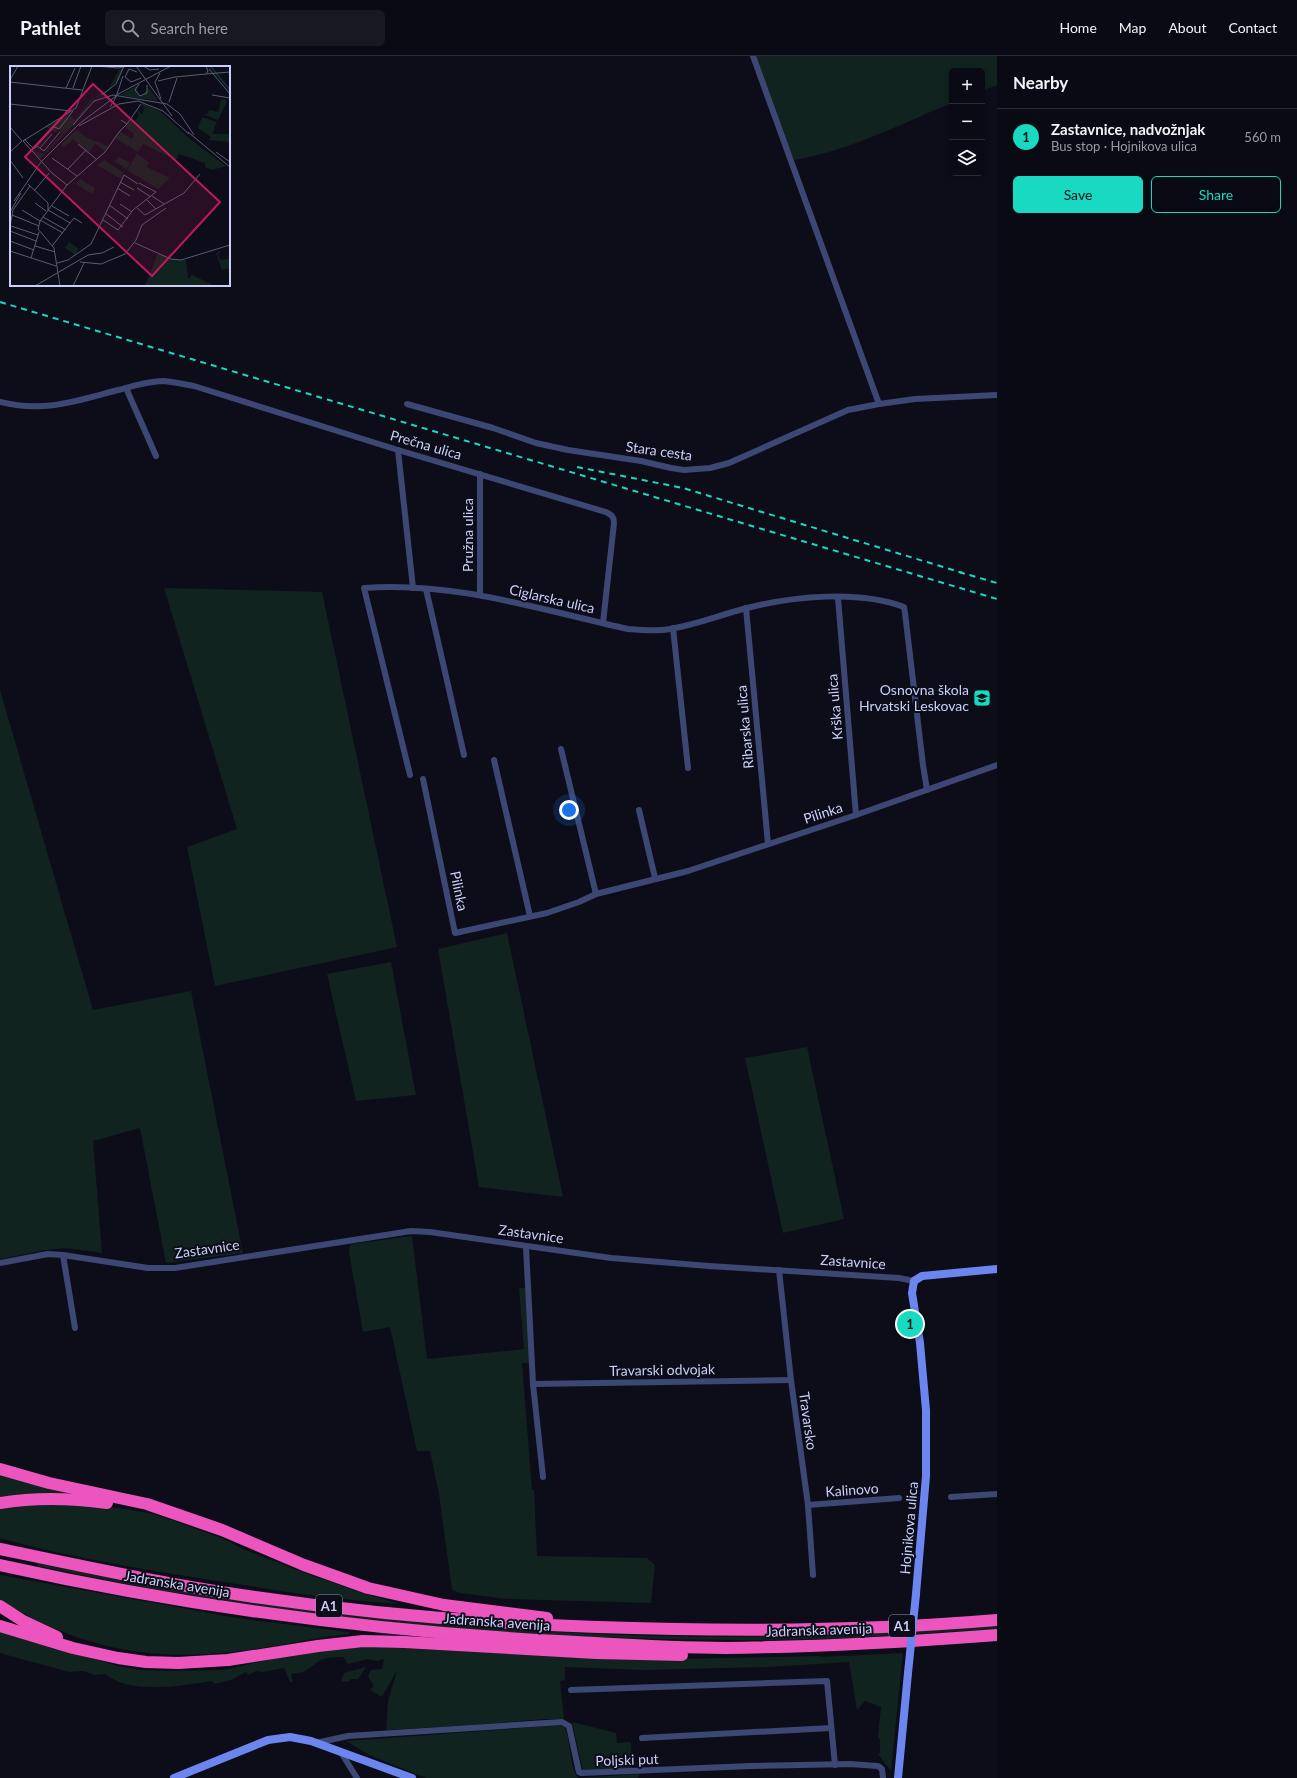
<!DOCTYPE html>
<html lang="en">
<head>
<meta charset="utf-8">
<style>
	body { margin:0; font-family:Lato,sans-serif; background:#181822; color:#f1f3f6 }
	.controls { position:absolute; right:12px; top:12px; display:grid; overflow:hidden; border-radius:6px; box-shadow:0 2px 6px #0003 }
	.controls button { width:36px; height:36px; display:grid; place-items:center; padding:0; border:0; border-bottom:1px solid #2a2b34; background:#0a0a14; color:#f1f3f6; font:20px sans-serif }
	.you { position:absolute; left:569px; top:754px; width:14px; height:14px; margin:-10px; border:3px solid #fff; border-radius:50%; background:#1a73e8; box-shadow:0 0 0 6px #1a73e833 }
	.badge { display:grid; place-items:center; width:26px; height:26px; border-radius:50%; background:#18d9c2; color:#111; font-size:13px; font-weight:700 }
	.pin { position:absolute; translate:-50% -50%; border:2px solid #fff; box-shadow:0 1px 4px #0006 }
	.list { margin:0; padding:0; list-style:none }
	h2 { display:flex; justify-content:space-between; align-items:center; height:52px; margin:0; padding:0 16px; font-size:17px }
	h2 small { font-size:13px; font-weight:400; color:#999aa0 }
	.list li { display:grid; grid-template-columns:26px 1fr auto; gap:12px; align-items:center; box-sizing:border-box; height:56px; padding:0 16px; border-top:1px solid #2a2b34 }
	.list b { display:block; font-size:15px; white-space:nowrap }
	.list p { margin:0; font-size:13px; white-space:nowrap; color:#999aa0 }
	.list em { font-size:13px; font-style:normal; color:#999aa0 }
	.actions { display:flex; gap:8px; padding:12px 16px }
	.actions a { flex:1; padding:9px 0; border:1px solid #18d9c2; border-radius:6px; text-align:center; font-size:14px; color:#18d9c2 }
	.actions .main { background:#18d9c2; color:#111 }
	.icon { flex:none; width:22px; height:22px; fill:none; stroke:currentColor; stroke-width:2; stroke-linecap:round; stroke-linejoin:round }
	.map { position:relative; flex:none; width:997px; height:1722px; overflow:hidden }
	header { display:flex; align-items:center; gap:24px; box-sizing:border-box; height:56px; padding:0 20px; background:#0a0a14; border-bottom:1px solid #2a2b34 }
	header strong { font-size:19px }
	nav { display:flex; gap:22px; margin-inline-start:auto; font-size:14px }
	.search { width:280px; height:36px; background:#181822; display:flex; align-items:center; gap:10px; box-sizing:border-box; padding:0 14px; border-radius:6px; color:#999aa0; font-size:15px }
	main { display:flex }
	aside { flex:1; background:#0a0a14 }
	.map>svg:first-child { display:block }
	.green { fill:#10231e }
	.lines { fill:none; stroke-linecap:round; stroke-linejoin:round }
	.minor { stroke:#3d4774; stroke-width:6 }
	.secondary { stroke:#6d86ef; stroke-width:8 }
	.motorway { stroke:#ec54be; stroke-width:12 }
	.rail { stroke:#18d9c2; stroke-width:2; stroke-dasharray:6 5; stroke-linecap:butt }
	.secondary-bridge { stroke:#6d86ef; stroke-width:8 }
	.labels { text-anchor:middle; stroke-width:4; stroke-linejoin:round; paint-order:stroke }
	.shield { fill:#0d0d1a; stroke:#9296b6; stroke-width:1 }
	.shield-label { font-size:13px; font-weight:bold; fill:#cbd0f9 }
	.street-label { font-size:14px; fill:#cbd0f9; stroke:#0d0d1a }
	.poi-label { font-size:14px; fill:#cbd0f9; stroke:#0d0d1a; text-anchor:end }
	.inset-river { fill:none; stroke:#112a3a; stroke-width:2 }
	.inset-road { fill:none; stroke:#595b73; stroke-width:1 }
	.view { fill:#c2185b; fill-opacity:0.15; stroke:#c2185b; stroke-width:2 }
	.inset-edge { fill:none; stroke:#cbd0f9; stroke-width:2 }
</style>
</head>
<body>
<header>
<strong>Pathlet</strong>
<div class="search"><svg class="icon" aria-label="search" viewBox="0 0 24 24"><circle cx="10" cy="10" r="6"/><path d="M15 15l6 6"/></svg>Search here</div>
<nav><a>Home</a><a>Map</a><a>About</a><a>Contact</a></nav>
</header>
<main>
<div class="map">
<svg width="997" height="1722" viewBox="0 0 997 1722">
	<rect width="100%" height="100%" fill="#0d0d1a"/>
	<g class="green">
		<path d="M755 0H997V29L982 35V15H952V47C903 67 846 96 794 104Z"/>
		<path d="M164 532 322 536 397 891 215 930 187 791 237 773Z"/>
		<path d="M0 634 93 954 191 935 243 1197 166 1207 140 1072 93 1085 102 1197 66 1192 46 1194 0 1203Z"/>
		<path d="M507 877 563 1141 479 1131 438 893Z"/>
		<path d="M391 906 416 1039 356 1045 327 918Z"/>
		<path d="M807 991 844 1163 783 1177 745 1002Z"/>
		<path d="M412 1180 427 1303 524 1293 519 1232H525L530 1307H522L532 1434H534L537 1500 647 1502 655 1509 651 1547 507 1543 460 1537 452 1534 439 1438 430 1395H417L390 1271 363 1276 349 1196 350 1190 352 1188Z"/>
		<path d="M0 1417 70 1437 21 1439V1437L19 1439 0 1442Z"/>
		<path d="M38 1448 99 1449 149 1457 172 1464 224 1483 243 1493 299 1515 362 1537 396 1547V1548L343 1543C335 1540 325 1541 316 1540 294 1537 272 1534 250 1530 167 1517 81 1505 0 1482V1452Z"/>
		<path d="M37 1506 439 1568C557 1577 674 1583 792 1580 861 1578 929 1574 997 1569V1573C916 1578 836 1584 755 1584 513 1585 273 1561 37 1510Z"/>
		<path d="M0 1519 237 1562 349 1576V1578C309 1582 271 1592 232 1596 141 1605 78 1591 0 1544Z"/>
		<path d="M0 1575 118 1610 142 1614 168 1615 223 1614 308 1595 361 1590 627 1604 821 1600V1601L903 1597 891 1715 878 1698 880 1697V1684L878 1680 881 1651 865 1645 857 1654 849 1606 769 1611 643 1614 565 1611V1624L560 1625 564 1663H545L472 1669 386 1674 388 1645 397 1614 382 1641 370 1634 374 1630 368 1620 371 1614 382 1613 384 1603 377 1605 368 1603 348 1608 343 1601C336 1601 327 1601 321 1604 311 1609 306 1619 293 1617L291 1619 293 1626H290L284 1612 263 1616 256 1615 248 1619 246 1616 231 1624 214 1628 212 1625C180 1630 131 1639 105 1618L95 1619 83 1615 69 1616 0 1597Z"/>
		<path d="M366 1611 358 1623H351L348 1626 341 1625 344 1617Z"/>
		<path d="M572 1666 616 1677 617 1687 631 1686 632 1712 583 1715Z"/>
		<path d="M549 1670H564C572 1686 568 1707 578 1722L639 1718 638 1722H426L369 1699 346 1685Z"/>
	</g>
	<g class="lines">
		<g class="minor">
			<path d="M753 0 879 348"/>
			<path d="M126 332 156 400"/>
			<path d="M0 346C44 357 76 345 118 334 133 330 148 325 164 325 174 326 184 328 194 330L398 394 606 456C612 459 614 461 614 467L603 567"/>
			<path d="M407 348 493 372 536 387 568 394 641 405 671 412 684 414 710 412 729 407 848 354 879 348 915 343 997 339"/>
			<path d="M398 394 413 532"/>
			<path d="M426 533 464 699"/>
			<path d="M480 539V418"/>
			<path d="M838 542 856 759"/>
			<path d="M746 552 768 788"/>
			<path d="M673 572 688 712"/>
			<path d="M561 693 596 838"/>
			<path d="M494 704 530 860"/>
			<path d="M410 719 364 532C453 525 542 554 628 573 639 574 651 575 662 574 691 571 719 559 747 552 794 540 859 534 904 551L905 557 923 709 927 734"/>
			<path d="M423 723 455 877 547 857 579 846 596 838 688 815 856 759 997 709"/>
			<path d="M639 754 655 822"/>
			<path d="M526 1191 533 1328 543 1421"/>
			<path d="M63 1199 148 1212H175L411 1175 430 1176 611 1202 709 1210 899 1222 914 1225"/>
			<path d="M0 1207 48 1198 63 1199 75 1272"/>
			<path d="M779 1214 791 1324 808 1449 813 1519"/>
			<path d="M533 1328 791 1324"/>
			<path d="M951 1441 997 1438"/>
			<path d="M808 1449 899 1442"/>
			<path d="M571 1634 827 1625 835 1709"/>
			<path d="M642 1682 831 1672"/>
			<path d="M316 1687 348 1680 562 1666 569 1670 579 1716 581 1717 751 1710 850 1708 878 1710 882 1713 883 1722"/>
			<path d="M340 1695 357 1722"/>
		</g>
		<g class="secondary">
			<path d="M916 1538 926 1420V1354L920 1287 912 1237 914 1225 922 1220 997 1213"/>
			<path d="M174 1722 268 1684 290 1681 311 1685 412 1722"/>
			<path d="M898 1722 908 1617"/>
		</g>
		<g class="motorway">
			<path d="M0 1413 49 1427 147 1448 222 1474 304 1509 368 1532 444 1549 547 1562"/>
			<path d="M0 1447C36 1441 71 1442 107 1447"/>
			<path d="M0 1493C82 1510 164 1528 248 1540 389 1561 532 1571 675 1573 782 1575 890 1573 997 1564"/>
			<path d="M0 1509C184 1550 371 1575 559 1585 614 1588 670 1592 725 1592 816 1591 907 1586 997 1579"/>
			<path d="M0 1550 23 1565 57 1581"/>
			<path d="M0 1570 73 1592 118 1602 146 1606 178 1607 228 1604 318 1590 363 1585 404 1586 596 1597 682 1599"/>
		</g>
		<g class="rail">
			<path d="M0 246 997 543"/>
			<path d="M577 411 683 432 963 517"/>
			<path d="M959 516 997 527"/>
		</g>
		<path class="secondary-bridge" d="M908 1617 916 1538"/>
	</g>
	<defs>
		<g id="school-square" transform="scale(0.9)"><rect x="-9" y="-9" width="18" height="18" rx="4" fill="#18d9c2" stroke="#0d0d1a"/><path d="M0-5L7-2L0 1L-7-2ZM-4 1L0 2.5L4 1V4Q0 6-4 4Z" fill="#111"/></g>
	</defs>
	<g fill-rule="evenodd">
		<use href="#school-square" x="982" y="642"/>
	</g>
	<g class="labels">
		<g class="shield">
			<rect x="316" y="1539" width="26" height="22" rx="3"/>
			<rect x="889" y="1559" width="26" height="22" rx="3"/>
		</g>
		<g class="shield-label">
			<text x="329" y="1555">A1</text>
			<text x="902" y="1575">A1</text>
		</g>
		<g class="street-label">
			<text transform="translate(426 389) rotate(16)" y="5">Prečna ulica</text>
			<text transform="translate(659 395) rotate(8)" y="5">Stara cesta</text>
			<text transform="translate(468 479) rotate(-90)" y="5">Pružna ulica</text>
			<text transform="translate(552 543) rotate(13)" y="5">Ciglarska ulica</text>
			<text transform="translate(835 651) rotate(-95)" y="5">Krška ulica</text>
			<text transform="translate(745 671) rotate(-95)" y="5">Ribarska ulica</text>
			<text transform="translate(823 757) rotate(-18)" y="5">Pilinka</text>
			<text transform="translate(459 835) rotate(78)" y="5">Pilinka</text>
			<text transform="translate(531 1178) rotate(8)" y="5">Zastavnice</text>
			<text transform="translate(207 1193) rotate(-8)" y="5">Zastavnice</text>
			<text transform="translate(853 1206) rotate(4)" y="5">Zastavnice</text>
			<text transform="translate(662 1314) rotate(-1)" y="5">Travarski odvojak</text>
			<text transform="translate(808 1365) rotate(82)" y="5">Travarsko</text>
			<text transform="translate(852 1434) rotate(-4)" y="5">Kalinovo</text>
			<text transform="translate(909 1472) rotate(-85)" y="5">Hojnikova ulica</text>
			<text transform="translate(177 1528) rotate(9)" y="5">Jadranska avenija</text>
			<text transform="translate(497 1566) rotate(4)" y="5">Jadranska avenija</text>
			<text transform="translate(819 1574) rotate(-2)" y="5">Jadranska avenija</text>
			<text transform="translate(627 1704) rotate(-2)" y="5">Poljski put</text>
		</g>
		<g class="poi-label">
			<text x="969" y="639">Osnovna škola<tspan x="969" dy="16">Hrvatski Leskovac</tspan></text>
		</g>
	</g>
	<g transform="translate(10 10)">
		<rect width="220" height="220" fill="#0d0d1a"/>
		<path d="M110 3H113L109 13 95 27 83 34 67 55 30 93 22 84 34 88 52 67 49 63 60 50 65 54 80 35 98 23ZM126 20 130 31 139 22 148 35 110 29ZM214 33 217 35 208 54 193 48H198L199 44 208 46 211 34ZM132 37 151 46 181 74 216 100 202 104 195 101V97L169 88 166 94 133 78 128 86 105 72 110 65 122 73 124 68 115 61 122 53 125 55 129 50 127 44 132 48 134 44ZM62 46 48 63 44 61 48 64 44 66 35 60ZM192 51 207 56 202 68H220V76L199 74 201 71 188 62ZM66 64 78 72 98 80 95 85 85 78 79 86 83 90 63 73 54 81 51 78ZM127 88 139 96 137 101 160 112 148 123 117 104ZM109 91 120 97 116 103 105 95ZM94 94 114 107 111 113 87 99ZM70 113 85 122 82 128 66 118ZM59 176 69 183 65 189 55 182ZM209 185 211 186 208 188 210 194 220 193V202L212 204 207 189H205ZM148 187 158 192 176 194 178 213 182 209 205 220H135Z" fill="#10231e"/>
		<path class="inset-river" d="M200 0 220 24"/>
		<path class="inset-road" d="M86 0 108 2 118 0M126 0 162 50M133 0 140 4 149 3M199 3 220 28M127 6 119 3 115 11 121 16 131 12M150 7 145 16 151 33M196 8 220 6M165 11 196 8 198 5 196 0M0 14 8 0M148 15 165 11M0 16 72 24M129 18 125 24 130 30 137 27V19M56 22 65 2M63 22 71 0M92 29 106 18 114 0M202 29 220 32M84 35 103 29 157 38 170 48 184 69M159 36 167 12M0 38 61 45M100 41 106 31 113 10M111 54 117 58 131 38M63 59 85 34M69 60 109 38 128 35 153 45 179 68M0 61 12 75M178 66 220 101M14 73 24 83 44 61 49 63 63 45M68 78 86 93M27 80 34 85 50 66M30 82 42 68M0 86 12 75M206 86 220 96M42 92 67 110M0 94 13 112M58 103 76 84M110 116 124 124M18 118 38 137V144L60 157M57 119 95 86 109 66 117 58M107 122 120 130M127 122 141 131M24 125 39 107M142 130 154 138M137 134 146 143M4 135 31 96 69 58 110 27 161 0M25 137 36 145M110 138 122 146M99 139 118 153M42 140 59 150M127 142 135 149 174 127 190 108M12 144 30 155M0 146 11 127M95 147 113 161M2 149 29 160M33 151 56 164M30 154 53 167M93 154 108 164 123 144 146 126 129 117M1 160 28 169M0 161 3 144 20 120M0 165 26 175M0 175 24 184M125 177 161 193 171 194 220 179M25 180 45 186M42 180 64 152 72 157M0 185 46 200M21 192 29 166M70 196 91 198 115 188 126 174 132 159 156 142M47 197 58 194 81 178 114 109 128 118M25 220 78 189 92 187 104 181M50 220 44 182 28 163 30 155 57 119 42 107 13 75 66 42 82 0M63 220 74 197"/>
		<path class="view" d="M83 18 210 136 142 210 15 91Z"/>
		<rect width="220" height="220" class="inset-edge"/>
	</g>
</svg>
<div class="controls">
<button>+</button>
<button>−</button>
<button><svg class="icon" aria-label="layers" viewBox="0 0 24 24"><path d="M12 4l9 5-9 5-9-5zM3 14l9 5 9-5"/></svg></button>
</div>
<div class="you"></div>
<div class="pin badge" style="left:910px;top:1268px">1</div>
</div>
<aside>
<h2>Nearby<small></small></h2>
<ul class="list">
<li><span class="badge">1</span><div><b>Zastavnice, nadvožnjak</b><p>Bus stop · Hojnikova ulica</p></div><em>560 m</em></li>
</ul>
<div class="actions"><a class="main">Save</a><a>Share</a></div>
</aside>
</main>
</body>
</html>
